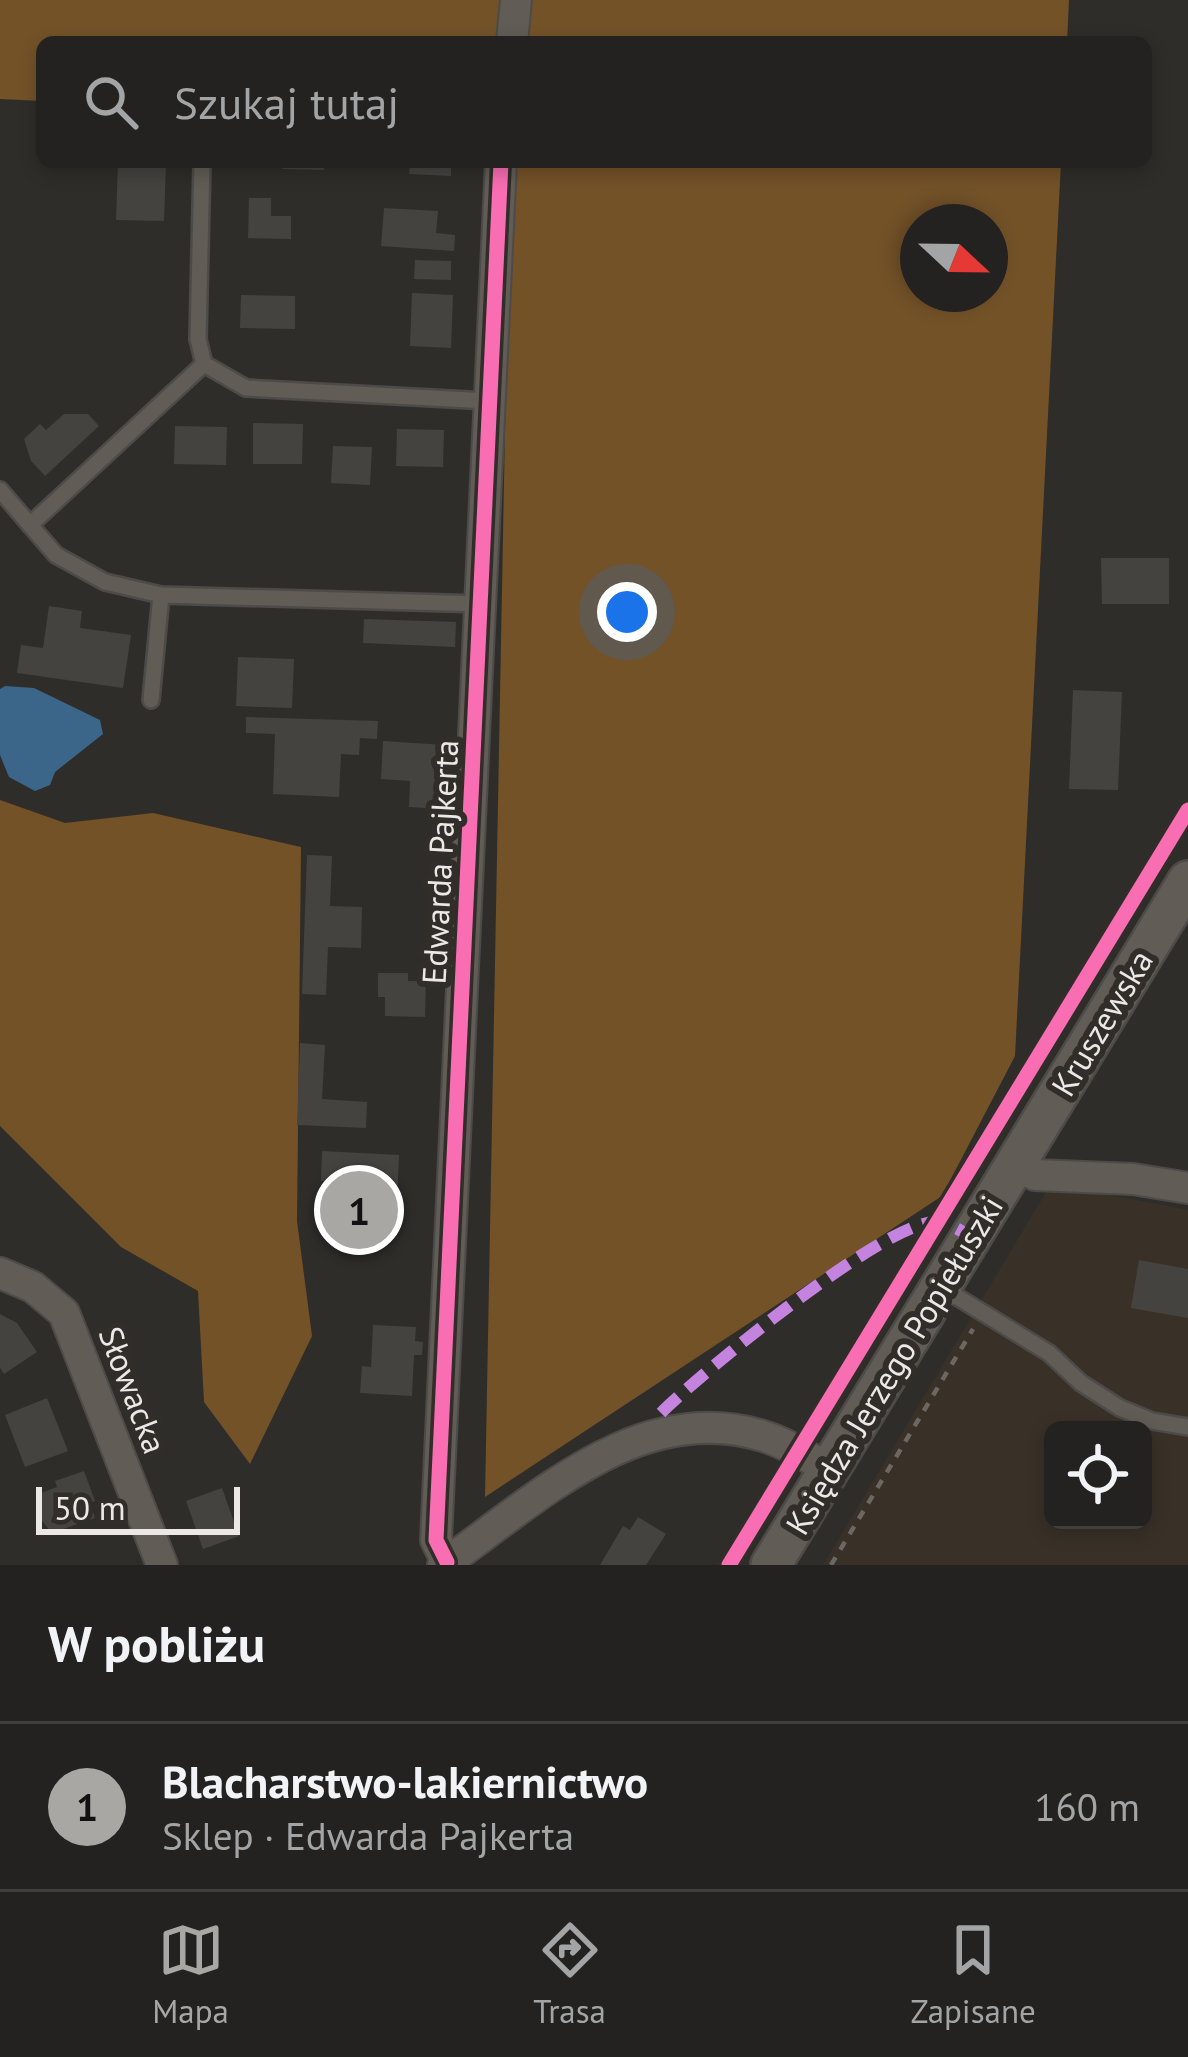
<!DOCTYPE html>
<html lang="pl">
<head>
<meta charset="utf-8">
<style>
	body { margin:0; font-family:"PT Sans",sans-serif; background:#2f2f2d; color:#f1f3f6 }
	.controls { position:absolute; right:36px; bottom:36px; display:grid; overflow:hidden; border-radius:18px; box-shadow:0 6px 18px #0003 }
	.controls button { width:108px; height:108px; display:grid; place-items:center; padding:0; border:0; border-bottom:3px solid #403f3e; background:#232220; color:#f1f3f6; font:60px sans-serif }
	.compass { position:absolute; left:900px; top:204px; width:108px; height:108px; border-radius:50%; background:#232220; box-shadow:0 6px 18px #0003; rotate:112deg }
	.scale { position:absolute; left:36px; bottom:30px; width:204px; box-sizing:border-box; padding-left:12px; border:6px solid #ebe8e5; border-top:0; font-size:33px; line-height:42px; white-space:nowrap; color:#ebe8e5; -webkit-text-stroke:9px #312d28; paint-order:stroke }
	.you { position:absolute; left:627px; top:612px; width:42px; height:42px; margin:-30px; border:9px solid #fff; border-radius:50%; background:#1a73e8; box-shadow:0 0 0 18px #1a73e833 }
	.badge { display:grid; place-items:center; width:78px; height:78px; border-radius:50%; background:#a9a7a4; color:#111; font-size:39px; font-weight:700 }
	.pin { position:absolute; translate:-50% -50%; border:6px solid #fff; box-shadow:0 3px 12px #0006 }
	.list { margin:0; padding:0; list-style:none }
	h2 { display:flex; justify-content:space-between; align-items:center; height:156px; margin:0; padding:0 48px; font-size:51px }
	h2 small { font-size:39px; font-weight:400; color:#a3a4a5 }
	.list li { display:grid; grid-template-columns:78px 1fr auto; gap:36px; align-items:center; box-sizing:border-box; height:168px; padding:0 48px; border-top:3px solid #403f3e }
	.list b { display:block; font-size:45px; white-space:nowrap }
	.list p { margin:0; font-size:39px; white-space:nowrap; color:#a3a4a5 }
	.list em { font-size:39px; font-style:normal; color:#a3a4a5 }
	.icon { flex:none; width:66px; height:66px; fill:none; stroke:currentColor; stroke-width:2; stroke-linecap:round; stroke-linejoin:round }
	.map { position:relative; flex:none; width:1188px; height:1565px; overflow:hidden }
	.search { position:absolute; background:#232220; box-shadow:0 6px 18px #0003; left:36px; right:36px; top:36px; height:132px; display:flex; align-items:center; gap:30px; box-sizing:border-box; padding:0 42px; border-radius:18px; color:#a3a4a5; font-size:45px }
	.sheet { height:324px; background:#232220 }
	nav { display:flex; justify-content:space-around; align-items:center; box-sizing:border-box; height:168px; border-top:3px solid #403f3e; background:#232220; font-size:33px; color:#a3a4a5 }
	nav a { display:grid; justify-items:center; gap:6px }
	nav .on { color:#a9a7a4 }
	.map>svg:first-child { display:block }
	.built { fill:#393128; fill-rule:evenodd }
	.forest { fill:#735228; fill-rule:evenodd }
	.water { fill:#3c658a }
	.building { fill:#454340 }
	.lines { fill:none; stroke-linecap:round; stroke-linejoin:round }
	.service-casing { stroke:#4c4b49; stroke-width:20 }
	.minor-casing { stroke:#4c4b49; stroke-width:34 }
	.tertiary-casing { stroke:#4c4b49; stroke-width:44 }
	.path { stroke:#6b6863; stroke-width:4.5; stroke-dasharray:9 9; stroke-linecap:butt }
	.service { stroke:#615c55; stroke-width:15 }
	.minor { stroke:#615c55; stroke-width:30 }
	.tertiary { stroke:#615c55; stroke-width:39 }
	.quiet { stroke:#c483df; stroke-width:12; stroke-dasharray:24 12; stroke-linecap:butt }
	.cycleway-casing { stroke:#312d28; stroke-width:22 }
	.cycleway { stroke:#f96db3; stroke-width:15 }
	.labels { text-anchor:middle; stroke-width:12; stroke-linejoin:round; paint-order:stroke }
	.street-label { font-size:33px; fill:#ebe8e5; stroke:#312d28 }
</style>
</head>
<body>
<div class="map">
<svg width="1188" height="1565" viewBox="0 0 1188 1565">
	<rect width="100%" height="100%" fill="#2f2d2a"/>
	<path class="built" d="M1051 1184 1188 1210V1565H823ZM1053 1430H1143V1520H1053Z"/>
	<g class="forest">
		<path d="M0 0H1069L1067 42H42V101L0 99Z"/>
		<path d="M510 162H1061L1015 1056 942 1196 485 1497ZM918 222H990V294H918Z"/>
		<path d="M0 800 65 823 153 813 301 847 297 1221 312 1336 250 1464 204 1402 198 1291 121 1247 0 1126Z"/>
	</g>
	<path class="water" d="M5 686 34 688 100 720 103 734 55 772 50 785 35 791 9 777 0 755V689Z"/>
	<g class="building">
		<path d="M118 162H166L164 221 116 220Z"/>
		<path d="M282 162H325L324 170 282 169Z"/>
		<path d="M410 162H451V176L409 174Z"/>
		<path d="M249 198H271V216H291V239L248 238Z"/>
		<path d="M384 208 438 211 436 233 455 235 454 251 381 246Z"/>
		<path d="M415 260 451 261V280L414 279Z"/>
		<path d="M412 293 453 295 451 348 410 346Z"/>
		<path d="M241 295 295 296V329L240 328Z"/>
		<path d="M64 414H88L99 426 45 476 31 461 24 439 40 424 46 430Z"/>
		<path d="M253 423 303 424 302 464H253Z"/>
		<path d="M175 426 227 427 226 465 174 464Z"/>
		<path d="M397 429 444 430 443 467 396 466Z"/>
		<path d="M333 446 372 447 370 485 331 483Z"/>
		<path d="M1101 558H1169V604H1102Z"/>
		<path d="M49 606 82 611 80 628 131 635 123 688 17 673 21 645 43 648Z"/>
		<path d="M364 619 456 622 455 647 363 643Z"/>
		<path d="M238 657 294 659 292 708 236 706Z"/>
		<path d="M1073 690 1122 692 1118 790 1069 789Z"/>
		<path d="M246 717 378 721 377 739 360 738 359 755 341 754 339 797 273 794 275 734 246 733Z"/>
		<path d="M383 741 445 745 441 809 409 807 410 781 381 779Z"/>
		<path d="M307 855 332 856 330 906 362 907 361 948 328 947 326 995 302 994Z"/>
		<path d="M378 973H408V981H426L425 1017 385 1016V997H378Z"/>
		<path d="M300 1043 325 1045 322 1099 367 1102 366 1128 297 1125Z"/>
		<path d="M322 1151 399 1155 396 1225 320 1222 321 1198 339 1199 340 1181H321Z"/>
		<path d="M1139 1260 1188 1269V1318L1131 1308Z"/>
		<path d="M0 1314 17 1323 37 1352 4 1374 0 1368Z"/>
		<path d="M373 1325 416 1327 415 1341 423 1342 422 1355H414L412 1396 360 1393 362 1366 371 1367Z"/>
		<path d="M47 1398 68 1451 25 1467 5 1415Z"/>
		<path d="M84 1471 95 1501 90 1503 95 1518 52 1533 38 1516V1494L57 1487 55 1481Z"/>
		<path d="M222 1488 239 1536 203 1549 186 1501Z"/>
		<path d="M638 1517 666 1534 646 1565H600L623 1526 630 1530Z"/>
	</g>
	<g class="lines">
		<g class="service-casing">
			<g id="service">
				<path d="M202 162 198 339 204 364 246 388 488 401"/>
				<path d="M204 364 30 525 56 555 105 582 161 595 482 604"/>
				<path d="M0 490 30 525"/>
				<path d="M151 700 161 595"/>
				<path d="M944 1289 1049 1353 1081 1383 1120 1408 1152 1421 1188 1427"/>
			</g>
		</g>
		<g class="minor-casing">
			<g id="minor">
				<path d="M512 42 516 0"/>
				<path d="M1016 1165 1035 1175 1133 1179 1188 1188"/>
				<path d="M0 1273 33 1287 64 1313 162 1565"/>
				<path d="M447 1562 436 1540 501 162"/>
				<path d="M443 1565C537 1499 640 1398 763 1436 787 1443 808 1458 830 1469"/>
			</g>
		</g>
		<g class="tertiary-casing">
			<path id="tertiary" d="M771 1565 1188 881"/>
		</g>
		<g class="path">
			<path d="M807 1422 1188 800"/>
			<path d="M720 1565 776 1473"/>
			<path d="M831 1565 973 1329"/>
		</g>
		<use href="#service" class="service"/>
		<use href="#minor" class="minor"/>
		<use href="#tertiary" class="tertiary"/>
		<path class="quiet" d="M661 1413C701 1373 887 1219 937 1222 950 1223 961 1231 971 1237"/>
		<g class="cycleway-casing">
			<g id="cycleway">
				<path d="M447 1562 436 1540 501 162"/>
				<path d="M729 1565 1188 810"/>
			</g>
		</g>
		<use href="#cycleway" class="cycleway"/>
	</g>
	<g class="labels">
		<g class="street-label">
			<text transform="translate(440 862) rotate(-87)" y="12">Edwarda Pajkerta</text>
			<text transform="translate(1102 1023) rotate(-59)" y="12">Kruszewska</text>
			<text transform="translate(894 1365) rotate(-59)" y="12">Księdza Jerzego Popiełuszki</text>
			<text transform="translate(133 1390) rotate(69)" y="12">Słowacka</text>
		</g>
	</g>
</svg>
<div class="controls">
<button><svg class="icon" aria-label="locate" viewBox="0 0 24 24"><circle cx="12" cy="12" r="6"/><path d="M12 2v4M12 18v4M2 12h4M18 12h4"/></svg></button>
</div>
<svg class="compass" viewBox="-18 -18 36 36"><path d="M0-13l5 13h-10z" fill="#e53935"/><path d="M0 13l5-13h-10z" fill="#a3a4a5"/></svg>
<div class="scale">50 m</div>
<div class="you"></div>
<div class="pin badge" style="left:359px;top:1210px">1</div>
<div class="search"><svg class="icon" aria-label="search" viewBox="0 0 24 24"><circle cx="10" cy="10" r="6"/><path d="M15 15l6 6"/></svg>Szukaj tutaj</div>
</div>
<section class="sheet">
<h2>W pobliżu<small></small></h2>
<ul class="list">
<li><span class="badge">1</span><div><b>Blacharstwo-lakiernictwo</b><p>Sklep · Edwarda Pajkerta</p></div><em>160 m</em></li>
</ul>
</section>
<nav>
<a class="on"><svg class="icon" aria-label="map" viewBox="0 0 24 24"><path d="M3 6l6-2 6 2 6-2v14l-6 2-6-2-6 2zM9 4v14M15 6v14"/></svg>Mapa</a>
<a><svg class="icon" aria-label="directions" viewBox="0 0 24 24"><path d="M12 3l9 9-9 9-9-9zM9 14v-3h6M13 9l2 2-2 2"/></svg>Trasa</a>
<a><svg class="icon" aria-label="saved" viewBox="0 0 24 24"><path d="M7 4h10v16l-5-4-5 4z"/></svg>Zapisane</a>
</nav>
</body>
</html>
